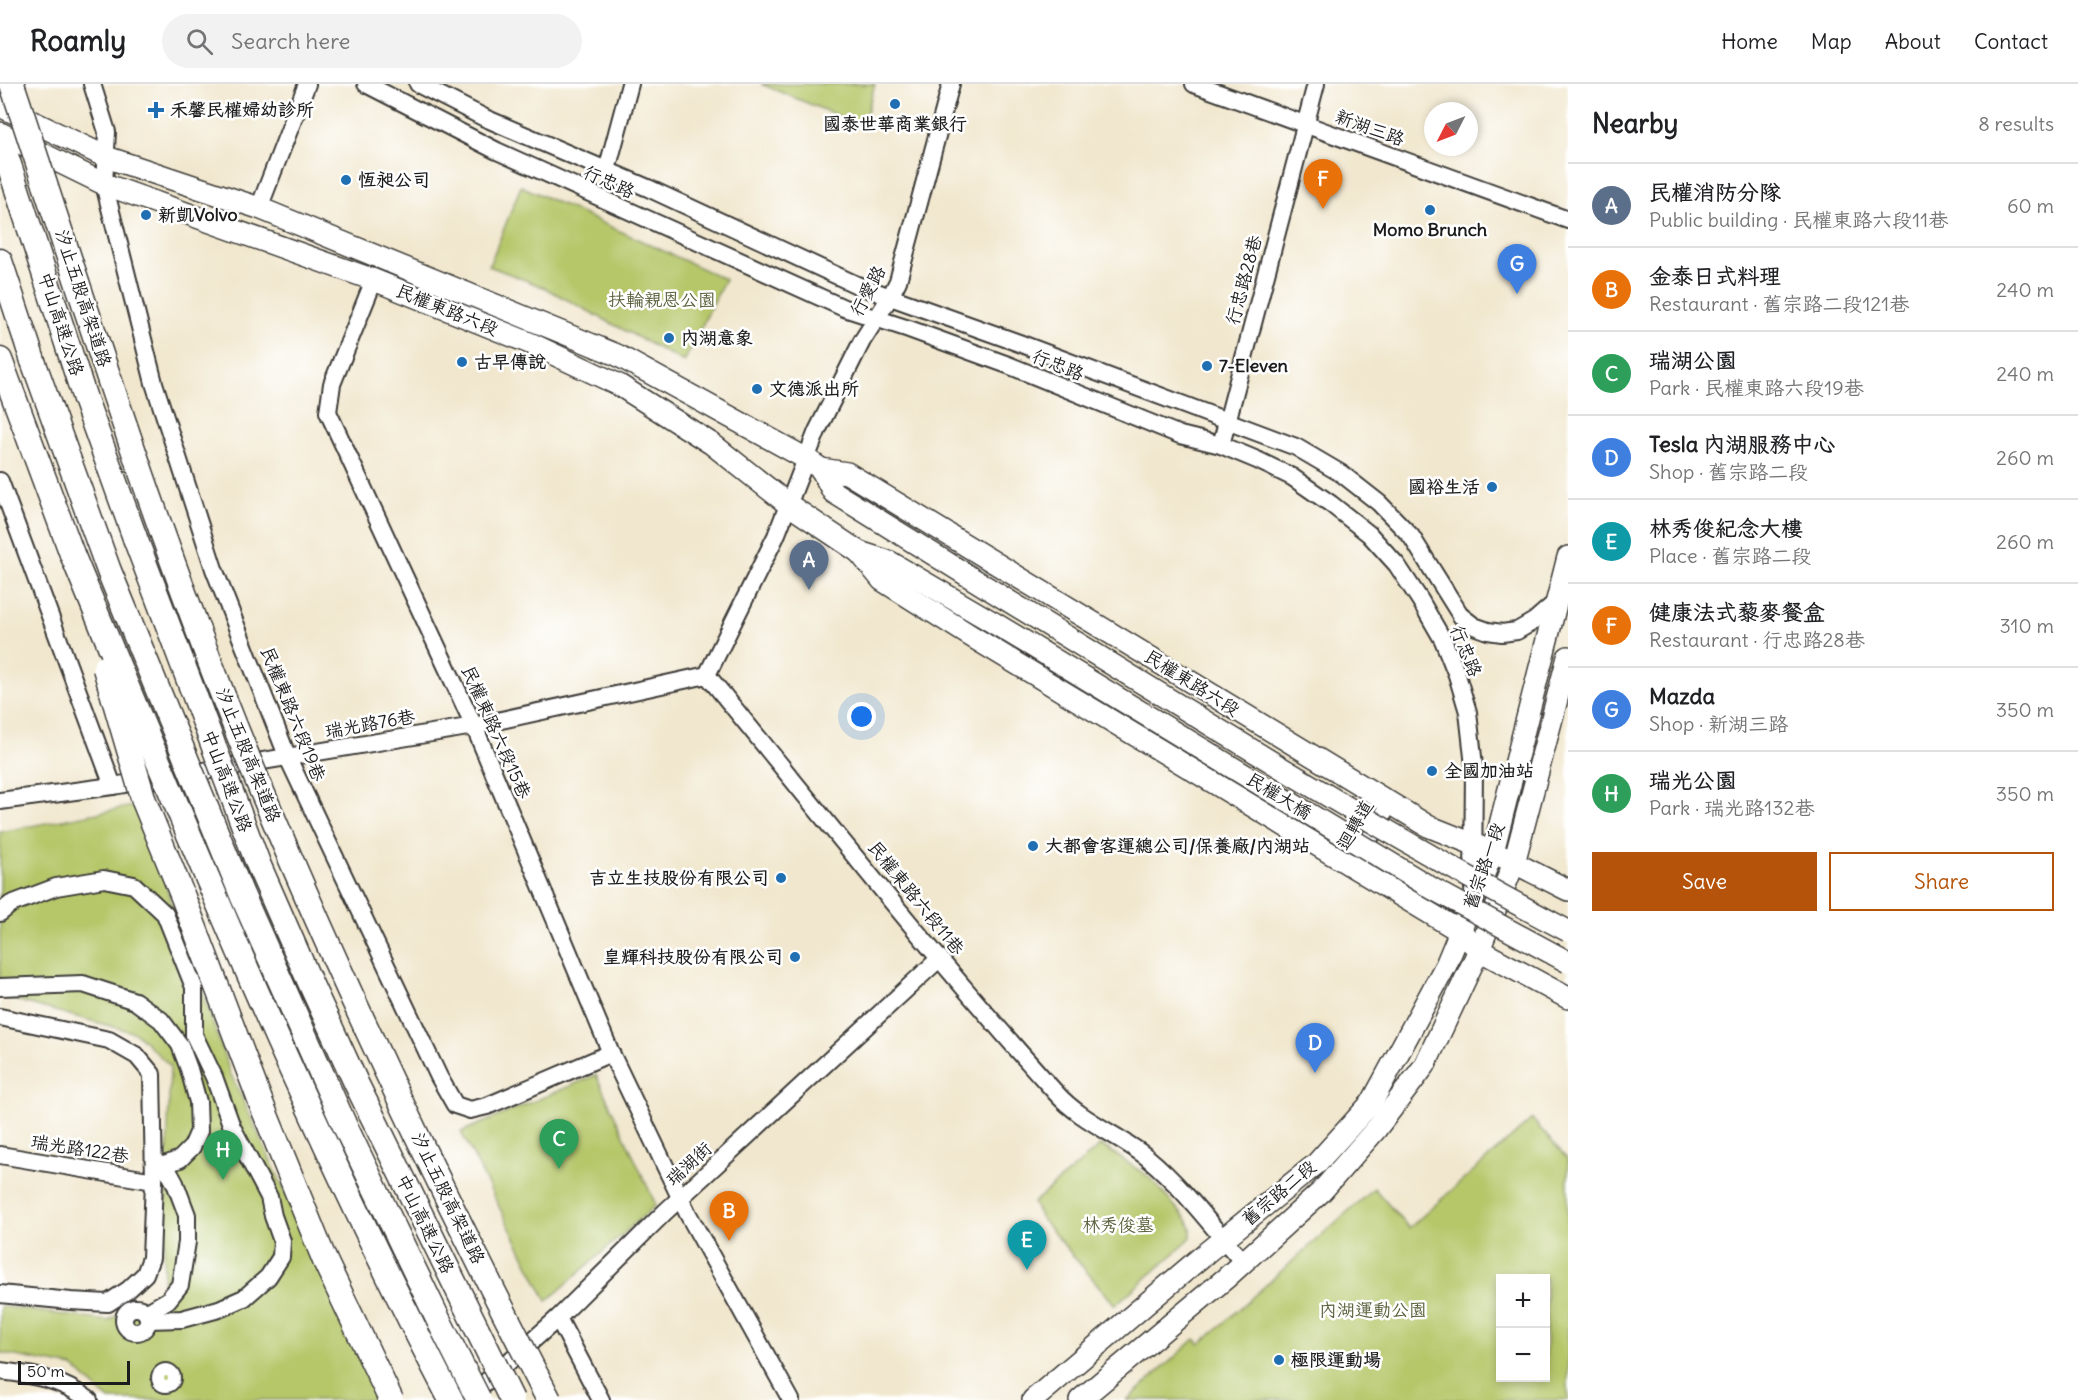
<!DOCTYPE html>
<html lang="en">
<head>
<meta charset="utf-8">
<style>
	body { margin:0; font-family:Delius,"LXGW WenKai TC",sans-serif; background:#f2f2f2; color:#202124 }
	.controls { position:absolute; right:18px; bottom:18px; display:grid; overflow:hidden; border-radius:0px; box-shadow:0 3px 9px #0003 }
	.controls button { width:54px; height:54px; display:grid; place-items:center; padding:0; border:0; border-bottom:2px solid #e0e0e0; background:#fff; color:#202124; font:30px sans-serif }
	.compass { position:absolute; left:1424px; top:18px; width:54px; height:54px; border-radius:50%; background:#fff; box-shadow:0 3px 9px #0003; rotate:228deg }
	.scale { position:absolute; left:18px; bottom:15px; width:112px; box-sizing:border-box; padding-left:6px; border:3px solid #1c1c1c; border-top:0; font-size:16px; line-height:21px; white-space:nowrap; color:#1c1c1c; -webkit-text-stroke:4px #fff; paint-order:stroke }
	.you { position:absolute; left:862px; top:633px; width:21px; height:21px; margin:-15px; border:4px solid #fff; border-radius:50%; background:#1a73e8; box-shadow:0 0 0 9px #1a73e833 }
	.badge { display:grid; place-items:center; width:39px; height:39px; border-radius:50%; background:#b45309; color:#fff; font-size:20px; font-weight:700 }
	.pin { position:absolute; translate:-50% -50px; filter:drop-shadow(0 2px 3px #0008) }
	.pin::after { content:''; position:absolute; top:32px; width:21px; height:18px; background:inherit; clip-path:polygon(0 0,100% 0,50% 100%) }
	.list { margin:0; padding:0; list-style:none }
	h2 { display:flex; justify-content:space-between; align-items:center; height:78px; margin:0; padding:0 24px; font-size:26px }
	h2 small { font-size:20px; font-weight:400; color:#757577 }
	.list li { display:grid; grid-template-columns:39px 1fr auto; gap:18px; align-items:center; box-sizing:border-box; height:84px; padding:0 24px; border-top:2px solid #e0e0e0 }
	.list b { display:block; font-size:22px; white-space:nowrap }
	.list p { margin:0; font-size:20px; white-space:nowrap; color:#757577 }
	.list em { font-size:20px; font-style:normal; color:#757577 }
	.actions { display:flex; gap:12px; padding:18px 24px }
	.actions a { flex:1; padding:14px 0; border:2px solid #b45309; border-radius:0px; text-align:center; font-size:21px; color:#b45309 }
	.actions .main { background:#b45309; color:#fff }
	.icon { flex:none; width:33px; height:33px; fill:none; stroke:currentColor; stroke-width:2; stroke-linecap:round; stroke-linejoin:round }
	.map { position:relative; flex:none; width:1568px; height:1316px; overflow:hidden }
	header { display:flex; align-items:center; gap:36px; box-sizing:border-box; height:84px; padding:0 30px; background:#fff; border-bottom:2px solid #e0e0e0 }
	header strong { font-size:28px }
	nav { display:flex; gap:33px; margin-inline-start:auto; font-size:21px }
	.search { width:420px; height:54px; background:#f2f2f2; display:flex; align-items:center; gap:15px; box-sizing:border-box; padding:0 21px; border-radius:33px; color:#757577; font-size:22px }
	main { display:flex }
	aside { flex:1; background:#fff }
	.map>svg:first-child { display:block }
	.green { fill:#b6c76a; stroke:#697243; stroke-width:1.5; fill-rule:evenodd }
	.lines { fill:none; stroke-linecap:round; stroke-linejoin:round }
	.minor-casing { stroke:#3c3a37; stroke-width:20 }
	.major-casing { stroke:#3c3a37; stroke-width:24 }
	.highway-casing { stroke:#3c3a37; stroke-width:27 }
	.minor { stroke:#fff; stroke-width:16 }
	.major { stroke:#fff; stroke-width:21 }
	.highway { stroke:#fff; stroke-width:24 }
	.major-bridge-casing { stroke:#3c3a37; stroke-width:24; stroke-linecap:butt }
	.highway-bridge-casing { stroke:#3c3a37; stroke-width:27; stroke-linecap:butt }
	.major-bridge { stroke:#fff; stroke-width:21 }
	.highway-bridge { stroke:#fff; stroke-width:24 }
	.poi-dot { fill:#1f6fb2; stroke:#fff; stroke-width:2 }
	.labels { text-anchor:middle; stroke-width:5; stroke-linejoin:round; paint-order:stroke }
	.poi-label { font-size:18px; font-weight:bold; fill:#1c1c1c; stroke:#fff; text-anchor:start }
	.street-label { font-size:18px; fill:#1c1c1c; stroke:#fff }
	.park-label { font-size:18px; fill:#5a603b; stroke:#fff }
</style>
</head>
<body>
<header>
<strong>Roamly</strong>
<div class="search"><svg class="icon" aria-label="search" viewBox="0 0 24 24"><circle cx="10" cy="10" r="6"/><path d="M15 15l6 6"/></svg>Search here</div>
<nav><a>Home</a><a>Map</a><a>About</a><a>Contact</a></nav>
</header>
<main>
<div class="map">
<svg width="1568" height="1316" viewBox="0 0 1568 1316">
	<rect width="100%" height="100%" fill="#fff"/>
	<filter id="ink" filterUnits="userSpaceOnUse"><feTurbulence type="fractalNoise" baseFrequency=".0167" numOctaves="2"/><feDisplacementMap in="SourceGraphic" scale="12" xChannelSelector="R" yChannelSelector="G"/><feConvolveMatrix kernelMatrix="1 2 1 2 8 2 1 2 1" color-interpolation-filters="sRGB"/></filter>
	<filter id="wash" filterUnits="userSpaceOnUse"><feTurbulence type="fractalNoise" baseFrequency=".008" numOctaves="4" result="noise"/><feDisplacementMap in="SourceGraphic" scale="24" xChannelSelector="R" yChannelSelector="G"/><feGaussianBlur stdDeviation="1.35" result="paint"/><feColorMatrix in="noise" values="0 0 0 0 0 0 0 0 0 0 0 0 0 0 0 0 0 1.4 0 .05"/><feComposite in="paint" operator="in"/></filter>
	<g filter="url(#wash)">
		<rect width="100%" height="100%" fill="#f1e7ce"/>
		<g class="green">
			<path d="M761 0H875L863 42Z"/>
			<path d="M521 102 725 195 684 278 543 203 489 182Z"/>
			<path d="M138 721 229 986 332 1210 384 1316H109L73 1283 0 1269V1222L108 1237 163 1206 170 982 136 949 0 912V748Z"/>
			<path d="M596 991 656 1121 547 1217 461 1048Z"/>
			<path d="M1532 1035 1568 1076V1316H1127L1195 1255 1200 1260 1374 1104 1409 1144ZM1500 1194H1546V1294H1500Z"/>
			<path d="M1101 1061 1148 1092 1188 1137 1191 1145V1153L1183 1162 1115 1221 1041 1134 1033 1119Z"/>
		</g>
	</g>
	<g filter="url(#ink)">
		<g class="lines">
			<g class="minor-casing">
				<g id="minor">
					<path d="M92 0 107 48 104 100 154 299 214 485 288 674 439 993 455 1021 470 1026 487 1022 611 969"/>
					<path d="M366 0 497 67 844 224 909 245 1008 281 1180 351 1221 361 1257 376 1292 393 1331 420 1369 450 1397 481 1420 516 1443 556 1457 591 1468 628 1474 682 1473 805"/>
					<path d="M418 0 485 34 648 104 857 201 1019 259 1296 363 1342 390 1379 419 1411 452 1461 532 1474 542 1488 547 1502 549 1517 547 1534 537 1557 517"/>
					<path d="M1194 0 1568 136"/>
					<path d="M607 86 630 0"/>
					<path d="M259 124 307 0"/>
					<path d="M374 196 332 300 328 328 474 642 611 969 688 1130 791 1316"/>
					<path d="M1221 361 1316 0"/>
					<path d="M0 397 113 702"/>
					<path d="M707 591C822 731 934 874 1056 1009 1081 1037 1119 1051 1148 1074 1184 1104 1212 1143 1243 1178"/>
					<path d="M707 591 776 452 817 347 862 257 890 213 898 197 951 0"/>
					<path d="M0 717 113 702 474 642 707 591"/>
					<path d="M1359 773 1390 719"/>
					<path d="M0 829 11 820 56 803 104 795 134 801 165 830 194 903V951L214 993 232 1043 269 1113 273 1132 282 1157 281 1173 268 1193 244 1214 219 1225 182 1235 148 1236"/>
					<path d="M0 903 83 900 135 917 161 936 180 961 189 985 198 1018 199 1047 192 1063 180 1075 165 1081 154 1080"/>
					<path d="M0 933 109 956 137 972 152 990 154 1097 151 1174 145 1190 128 1206 108 1219 71 1217 0 1210"/>
					<path d="M0 1071 154 1097"/>
					<circle cx="136" cy="1236" r="12"/>
					<path d="M146 1229 168 1216 180 1201 187 1158V1131L175 1099 165 1081"/>
					<path d="M558 1234 601 1316"/>
					<path d="M0 1287C34 1291 61 1295 89 1316"/>
					<circle cx="166" cy="1294" r="6"/>
					<path d="M469 1313 558 1234 665 1128 940 874"/>
				</g>
			</g>
			<g class="major-casing">
				<g id="major">
					<path d="M0 22 106 73 259 124 617 271 805 374 821 385 847 389 1428 742 1493 768 1568 806"/>
					<path d="M0 49 104 100 374 196 532 260 619 301 712 360 789 421 859 468 890 478 994 539"/>
					<path d="M821 385 833 408 1007 516"/>
					<path d="M859 468 882 496 971 552 1461 848 1479 866 1568 914"/>
					<path d="M1033 1316 1206 1169 1316 1080 1372 1018 1446 881 1493 768 1568 473"/>
					<path d="M1080 1316 1226 1194 1321 1108 1377 1044 1425 981 1479 866 1514 779 1568 573"/>
				</g>
			</g>
			<g class="highway-casing">
				<g id="highway">
					<path d="M0 53 85 315 135 454"/>
					<path d="M0 177 33 277"/>
					<path d="M0 276 72 470"/>
				</g>
			</g>
			<use href="#minor" class="minor"/>
			<use href="#major" class="major"/>
			<use href="#highway" class="highway"/>
			<g class="major-bridge-casing">
				<g id="major-bridge">
					<path d="M1007 516C1192 629 1376 746 1568 847"/>
					<path d="M994 539 1433 805 1568 878"/>
				</g>
			</g>
			<g class="highway-bridge-casing">
				<g id="highway-bridge">
					<path d="M12 0C83 215 151 432 235 642 328 872 435 1096 549 1316"/>
					<path d="M33 277 109 487 242 811 344 1040 438 1235 479 1316"/>
					<path d="M135 454 259 782 312 903 357 1001 512 1316"/>
					<path d="M72 470C190 756 308 1042 451 1316"/>
					<path d="M105 584 144 717 183 813 261 1019 325 1177 391 1316"/>
				</g>
			</g>
			<use href="#major-bridge" class="major-bridge"/>
			<use href="#highway-bridge" class="highway-bridge"/>
		</g>
	</g>
	<g class="poi-dot">
		<circle cx="895" cy="20" r="6"/>
		<path d="M153 17h6v6h6v6h-6v6h-6v-6h-6v-6h6z"/>
		<circle cx="346" cy="96" r="6"/>
		<circle cx="1430" cy="126" r="6"/>
		<circle cx="146" cy="131" r="6"/>
		<circle cx="669" cy="254" r="6"/>
		<circle cx="462" cy="278" r="6"/>
		<circle cx="1207" cy="282" r="6"/>
		<circle cx="757" cy="305" r="6"/>
		<circle cx="1492" cy="403" r="6"/>
		<circle cx="1432" cy="687" r="6"/>
		<circle cx="1033" cy="762" r="6"/>
		<circle cx="781" cy="794" r="6"/>
		<circle cx="795" cy="873" r="6"/>
		<circle cx="1279" cy="1276" r="6"/>
	</g>
	<g class="labels">
		<g class="poi-label">
			<text x="170" y="32">禾馨民權婦幼診所</text>
			<text x="895" y="46" text-anchor="middle">國泰世華商業銀行</text>
			<text x="358" y="102">恆昶公司</text>
			<text x="158" y="137">新凱Volvo</text>
			<text x="1430" y="152" text-anchor="middle">Momo Brunch</text>
			<text x="681" y="260">內湖意象</text>
			<text x="474" y="284">古早傳說</text>
			<text x="1219" y="288">7-Eleven</text>
			<text x="769" y="311">文德派出所</text>
			<text x="1480" y="409" text-anchor="end">國裕生活</text>
			<text x="1444" y="693">全國加油站</text>
			<text x="1045" y="768">大都會客運總公司/保養廠/內湖站</text>
			<text x="769" y="800" text-anchor="end">吉立生技股份有限公司</text>
			<text x="783" y="879" text-anchor="end">皇輝科技股份有限公司</text>
			<text x="1291" y="1282">極限運動場</text>
		</g>
		<g class="street-label">
			<text transform="translate(1370 44) rotate(20)" y="6">新湖三路</text>
			<text transform="translate(609 98) rotate(24)" y="6">行忠路</text>
			<text transform="translate(1244 196) rotate(-75)" y="6">行忠路28巷</text>
			<text transform="translate(868 207) rotate(-62)" y="6">行愛路</text>
			<text transform="translate(83 214) rotate(72)" y="6">汐止五股高架道路</text>
			<text transform="translate(447 226) rotate(22)" y="6">民權東路六段</text>
			<text transform="translate(61 240) rotate(72)" y="6">中山高速公路</text>
			<text transform="translate(1058 281) rotate(22)" y="6">行忠路</text>
			<text transform="translate(1466 567) rotate(68)" y="6">行忠路</text>
			<text transform="translate(1192 599) rotate(32)" y="6">民權東路六段</text>
			<text transform="translate(293 630) rotate(68)" y="6">民權東路六段19巷</text>
			<text transform="translate(370 640) rotate(-10)" y="6">瑞光路76巷</text>
			<text transform="translate(496 648) rotate(66)" y="6">民權東路六段15巷</text>
			<text transform="translate(248 671) rotate(68)" y="6">汐止五股高架道路</text>
			<text transform="translate(227 697) rotate(69)" y="6">中山高速公路</text>
			<text transform="translate(1279 712) rotate(31)" y="6">民權大橋</text>
			<text transform="translate(1355 741) rotate(-60)" y="6">迴轉道</text>
			<text transform="translate(1484 782) rotate(-71)" y="6">舊宗路一段</text>
			<text transform="translate(916 814) rotate(51)" y="6">民權東路六段11巷</text>
			<text transform="translate(80 1065) rotate(9)" y="6">瑞光路122巷</text>
			<text transform="translate(689 1080) rotate(-43)" y="6">瑞湖街</text>
			<text transform="translate(1279 1109) rotate(-40)" y="6">舊宗路二段</text>
			<text transform="translate(448 1114) rotate(64)" y="6">汐止五股高架道路</text>
			<text transform="translate(425 1140) rotate(64)" y="6">中山高速公路</text>
		</g>
		<g class="park-label">
			<text x="662" y="222">扶輪親恩公園</text>
			<text x="1118" y="1147">林秀俊墓</text>
			<text x="1373" y="1232">內湖運動公園</text>
		</g>
	</g>
</svg>
<div class="controls">
<button>+</button>
<button>−</button>
</div>
<svg class="compass" viewBox="-18 -18 36 36"><path d="M0-13l5 13h-10z" fill="#e53935"/><path d="M0 13l5-13h-10z" fill="#757577"/></svg>
<div class="scale">50 m</div>
<div class="you"></div>
<div class="pin badge" style="left:809px;top:506px;background:#5c6f8a">A</div>
<div class="pin badge" style="left:729px;top:1157px;background:#e8710a">B</div>
<div class="pin badge" style="left:559px;top:1085px;background:#2e9e5b">C</div>
<div class="pin badge" style="left:1315px;top:989px;background:#3f7fe0">D</div>
<div class="pin badge" style="left:1027px;top:1186px;background:#0f9aa8">E</div>
<div class="pin badge" style="left:1323px;top:125px;background:#e8710a">F</div>
<div class="pin badge" style="left:1517px;top:210px;background:#3f7fe0">G</div>
<div class="pin badge" style="left:223px;top:1096px;background:#2e9e5b">H</div>
</div>
<aside>
<h2>Nearby<small>8 results</small></h2>
<ul class="list">
<li><span class="badge" style="background:#5c6f8a">A</span><div><b>民權消防分隊</b><p>Public building · 民權東路六段11巷</p></div><em>60 m</em></li>
<li><span class="badge" style="background:#e8710a">B</span><div><b>金泰日式料理</b><p>Restaurant · 舊宗路二段121巷</p></div><em>240 m</em></li>
<li><span class="badge" style="background:#2e9e5b">C</span><div><b>瑞湖公園</b><p>Park · 民權東路六段19巷</p></div><em>240 m</em></li>
<li><span class="badge" style="background:#3f7fe0">D</span><div><b>Tesla 內湖服務中心</b><p>Shop · 舊宗路二段</p></div><em>260 m</em></li>
<li><span class="badge" style="background:#0f9aa8">E</span><div><b>林秀俊紀念大樓</b><p>Place · 舊宗路二段</p></div><em>260 m</em></li>
<li><span class="badge" style="background:#e8710a">F</span><div><b>健康法式藜麥餐盒</b><p>Restaurant · 行忠路28巷</p></div><em>310 m</em></li>
<li><span class="badge" style="background:#3f7fe0">G</span><div><b>Mazda</b><p>Shop · 新湖三路</p></div><em>350 m</em></li>
<li><span class="badge" style="background:#2e9e5b">H</span><div><b>瑞光公園</b><p>Park · 瑞光路132巷</p></div><em>350 m</em></li>
</ul>
<div class="actions"><a class="main">Save</a><a>Share</a></div>
</aside>
</main>
</body>
</html>
